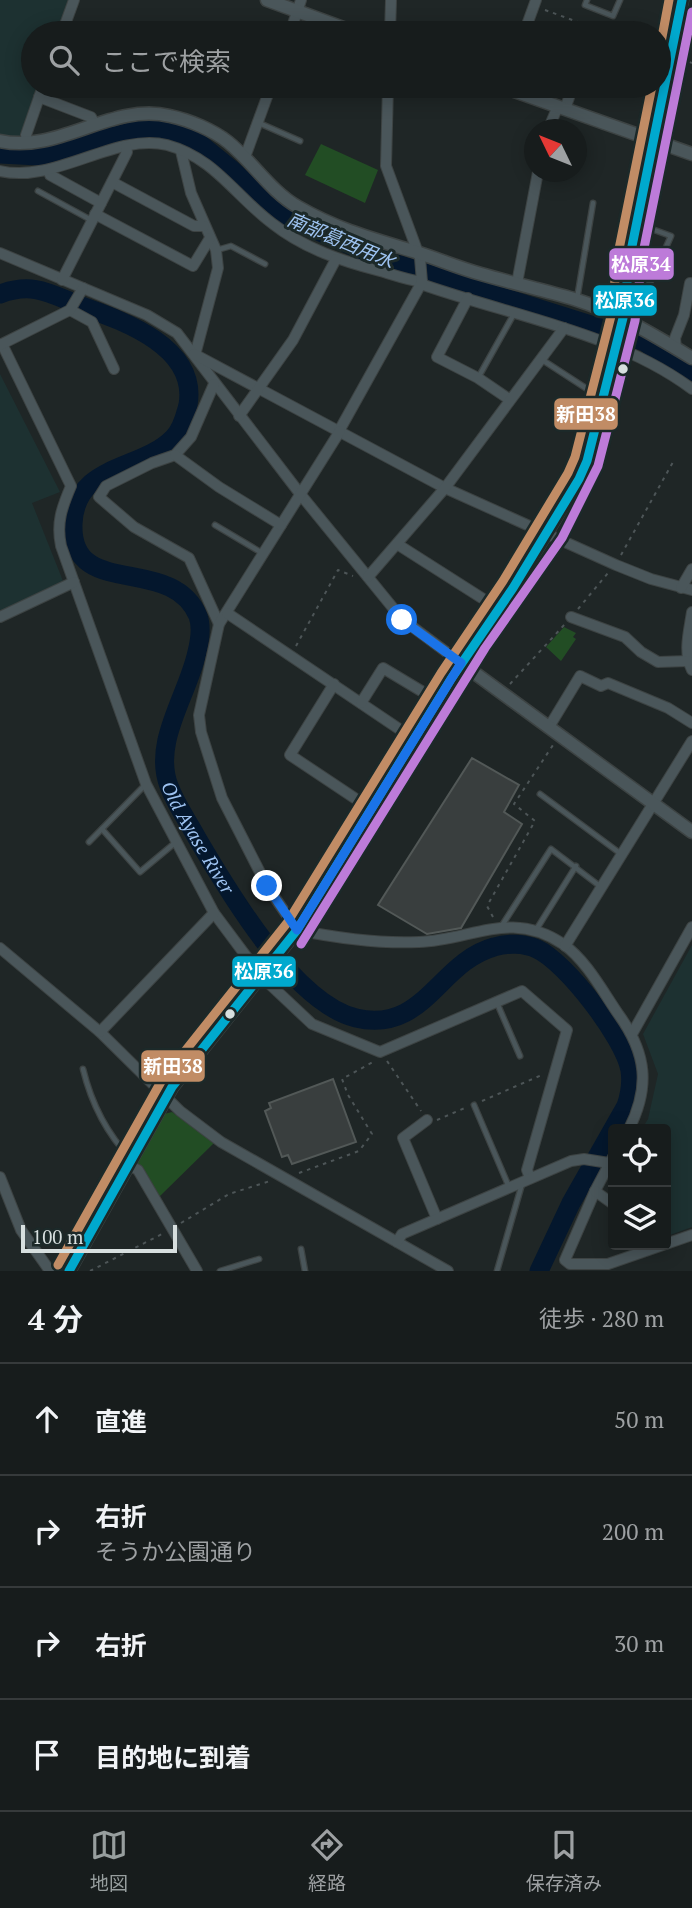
<!DOCTYPE html>
<html lang="ja">
<head>
<meta charset="utf-8">
<style>
	body { margin:0; font-family:"PT Serif","Noto Sans JP",serif; background:#202525; color:#f1f3f6 }
	.controls { position:absolute; right:21px; bottom:21px; display:grid; overflow:hidden; border-radius:7px; box-shadow:0 4px 18px #0003 }
	.controls button { width:63px; height:63px; display:grid; place-items:center; padding:0; border:0; border-bottom:2px solid #363a3b; background:#171c1c; color:#f1f3f6; font:35px sans-serif }
	.compass { position:absolute; left:524px; top:119px; width:63px; height:63px; border-radius:50%; background:#171c1c; box-shadow:0 4px 18px #0003; rotate:313deg }
	.scale { position:absolute; left:21px; bottom:18px; width:156px; box-sizing:border-box; padding-left:7px; border:4px solid #d7dfdf; border-top:0; font-size:19px; line-height:24px; white-space:nowrap; color:#d7dfdf; -webkit-text-stroke:5px #1c2929; paint-order:stroke }
	.stop { position:absolute; width:21px; height:21px; margin:-16px; border:5px solid #1a73e8; border-radius:50%; background:#fff }
	.stop.end { background:#1a73e8; border-color:#fff; box-shadow:0 2px 7px #0008 }
	.list { margin:0; padding:0; list-style:none }
	h2 { display:flex; justify-content:space-between; align-items:center; height:91px; margin:0; padding:0 28px; font-size:30px }
	h2 small { font-size:23px; font-weight:400; color:#9ea1a3 }
	.list li { display:grid; grid-template-columns:46px 1fr auto; gap:21px; align-items:center; box-sizing:border-box; height:112px; padding:0 28px; border-top:2px solid #363a3b }
	.list b { display:block; font-size:26px; white-space:nowrap }
	.list p { margin:0; font-size:23px; white-space:nowrap; color:#9ea1a3 }
	.list em { font-size:23px; font-style:normal; color:#9ea1a3 }
	.icon { flex:none; width:38px; height:38px; fill:none; stroke:currentColor; stroke-width:2; stroke-linecap:round; stroke-linejoin:round }
	.map { position:relative; flex:none; width:692px; height:1271px; overflow:hidden }
	.search { position:absolute; background:#171c1c; box-shadow:0 4px 18px #0003; left:21px; right:21px; top:21px; height:77px; display:flex; align-items:center; gap:18px; box-sizing:border-box; padding:0 24px; border-radius:38px; color:#9ea1a3; font-size:26px }
	.sheet { height:539px; background:#171c1c }
	nav { display:flex; justify-content:space-around; align-items:center; box-sizing:border-box; height:98px; border-top:2px solid #363a3b; background:#171c1c; font-size:19px; color:#9ea1a3 }
	nav a { display:grid; justify-items:center; gap:4px }
	nav .on { color:#979e9e }
	.map>svg:first-child { display:block }
	.built { fill:#1d3131 }
	.green { fill:#224d24 }
	.lines { fill:none; stroke-linecap:round; stroke-linejoin:round }
	.river { stroke:#04172d; stroke-width:19 }
	.building { fill:#393e3e; stroke:#525857; stroke-width:2 }
	.service-casing { stroke:#3d4343; stroke-width:7 }
	.minor-casing { stroke:#3d4343; stroke-width:12 }
	.tertiary-casing { stroke:#3d4343; stroke-width:15 }
	.path { stroke:#4d5557; stroke-width:2; stroke-dasharray:3.5 5; stroke-linecap:butt }
	.service { stroke:#4a565a; stroke-width:4.5 }
	.minor { stroke:#4a565a; stroke-width:10 }
	.tertiary { stroke:#4a565a; stroke-width:12 }
	.bus-1-casing { stroke:#1c2929; stroke-width:14 }
	.bus-2-casing { stroke:#1c2929; stroke-width:14 }
	.bus-3-casing { stroke:#1c2929; stroke-width:14 }
	.bus-1 { stroke:#00a9ce; stroke-width:9 }
	.bus-2 { stroke:#bd7bd9; stroke-width:9 }
	.bus-3 { stroke:#c18c65; stroke-width:9 }
	.route { stroke:#1a73e8; stroke-width:9 }
	.bus-dot { fill:#d7dfdf; stroke:#1c2929; stroke-width:2.5 }
	.labels { text-anchor:middle; stroke-width:6; stroke-linejoin:round; paint-order:stroke }
	.water-label { font-size:19px; font-style:italic; fill:#9ec3f1; stroke:#1c2929 }
	.line-badge { stroke:#1c2929; stroke-width:2.5 }
	.badge-label { font-size:19px; text-anchor:middle; font-weight:bold; fill:#fff }
</style>
</head>
<body>
<div class="map">
<svg width="692" height="1271" viewBox="0 0 692 1271">
	<rect width="100%" height="100%" fill="#1f2626"/>
	<g class="built">
		<path d="M0 0H72L60 33H33V86H41L23 137 0 136Z"/>
		<path d="M0 374 60 492 32 503 63 581 0 611Z"/>
		<path d="M692 945V1227L670 1235 666 1233V1129H642L648 1119 658 1074 643 1034Z"/>
	</g>
	<g class="green">
		<path d="M321 144 378 170 365 203 305 175Z"/>
		<path d="M564 627 576 633 573 637 576 639 561 661 546 647Z"/>
		<path d="M172 1112 214 1143 159 1197 137 1162 164 1114Z"/>
	</g>
	<g class="lines">
		<g class="river">
			<path d="M0 154 39 156 150 127 181 135 195 140 232 170 279 214 384 260 645 342 673 364 692 375"/>
			<path id="s1" d="M0 294C35 281 52 295 84 307 126 322 198 348 188 405 185 416 182 430 173 438 141 471 75 463 73 524 70 601 172 553 198 616 202 627 200 640 197 652 188 695 152 742 169 786 176 805 188 821 197 838 228 891 294 1003 356 1018 424 1034 439 962 494 947 507 943 524 943 537 949 566 962 624 1038 630 1070 632 1083 630 1094 626 1106L571 1203 539 1271"/>
		</g>
	</g>
	<g class="building">
		<path d="M472 758 519 785 504 812 522 824 461 928 427 934 378 905Z"/>
		<path d="M333 1079 356 1142 292 1164 288 1155 282 1157 265 1111 271 1108 269 1103Z"/>
	</g>
	<g class="lines">
		<g class="service-casing">
			<g id="service">
				<path d="M587 0 585 5 613 16 620 0"/>
				<path d="M259 123 300 141"/>
				<path d="M38 191 91 220"/>
				<path d="M217 250 231 246 265 264"/>
				<path d="M631 278 650 283 671 236 638 224"/>
				<path d="M577 299 593 203"/>
				<path d="M541 359 601 398"/>
				<path d="M478 378 515 312"/>
				<path d="M215 525 262 553"/>
				<path d="M540 794 621 854"/>
				<path d="M102 829 140 872 176 842"/>
				<path d="M89 842 145 785"/>
				<path d="M501 927 551 849 601 887"/>
				<path d="M536 930 576 866"/>
				<path d="M497 1003 520 1056"/>
				<path d="M83 1069C91 1102 107 1134 131 1159"/>
				<path d="M474 1105 509 1187"/>
				<path d="M301 1249 305 1271"/>
				<path d="M220 1271 259 1259"/>
				<path d="M497 1271 522 1184"/>
			</g>
		</g>
		<g class="minor-casing">
			<g id="minor">
				<path d="M62 33 74 0"/>
				<path d="M290 33 301 0"/>
				<path d="M390 33 391 0"/>
				<path d="M524 33 536 0"/>
				<path d="M592 33 594 28"/>
				<path d="M39 97 91 117 95 124"/>
				<path d="M565 109 573 86"/>
				<path d="M548 130 558 106"/>
				<path d="M27 143 26 135 43 86"/>
				<path d="M181 151 191 193 216 250 218 268 195 355"/>
				<path d="M245 157 271 86"/>
				<path d="M49 170 50 175 101 203"/>
				<path d="M0 171C56 184 115 132 167 145 215 158 235 196 273 224 305 249 342 261 380 271 394 275 407 280 422 282"/>
				<path d="M112 182 194 226H204"/>
				<path d="M95 214 193 266 210 238"/>
				<path d="M0 253 147 315 177 333 301 495 402 619 461 663"/>
				<path d="M62 280 127 152 126 147"/>
				<path d="M517 283 538 172"/>
				<path d="M421 284C508 315 616 332 692 389"/>
				<path d="M468 298 437 357 478 378 509 399"/>
				<path d="M70 310 92 322 114 369"/>
				<path d="M2 344 71 486C62 507 56 523 61 546L146 784 214 913 261 976 312 1024 380 1052 522 991 567 1030 527 1170 530 1178"/>
				<path d="M0 345 70 310 83 288"/>
				<path d="M676 348 675 338 684 315 690 283"/>
				<path d="M194 354 445 488 616 565 651 579 692 590"/>
				<path d="M214 384 191 437 175 455 152 463 106 486 99 497 134 527 189 558 219 624"/>
				<path d="M239 416 293 340 336 259"/>
				<path d="M339 431 422 282 420 258 386 166 388 86"/>
				<path d="M340 431 219 624 199 715 201 732 222 798 267 886 297 930C337 938 379 944 419 942 472 940 511 909 563 944 587 961 603 992 619 1015 647 1054 650 1087 629 1129"/>
				<path d="M175 455 219 487 281 525"/>
				<path d="M397 544 499 609"/>
				<path d="M368 577 445 488 564 328"/>
				<path d="M681 588 692 569"/>
				<path d="M692 612C689 632 683 652 692 670"/>
				<path d="M227 613 414 739"/>
				<path d="M0 617 74 582"/>
				<path d="M571 617 625 637 641 652 658 662 688 661"/>
				<path d="M334 684 290 755 371 809"/>
				<path d="M361 703 383 668 438 701"/>
				<path d="M549 727 580 676 601 686 608 683 668 708 692 723"/>
				<path d="M565 946 692 741"/>
				<path d="M0 948 100 1032 180 1111 221 1142 448 1271"/>
				<path d="M100 1032 214 913"/>
				<path d="M632 1034 692 927"/>
				<path d="M427 1120 403 1138 437 1219"/>
				<path d="M613 1157 595 1191 565 1260 570 1264H608L692 1235"/>
				<path d="M129 1165 138 1170 197 1271"/>
				<path d="M0 1177 21 1230 50 1271"/>
				<path d="M595 1191 613 1204"/>
				<path d="M397 1242 402 1234 571 1161 584 1159 609 1163"/>
			</g>
		</g>
		<g class="tertiary-casing">
			<g id="tertiary">
				<path d="M267 0 357 33"/>
				<path d="M500 86 692 154"/>
				<path d="M0 141C59 154 111 102 170 116 189 120 213 130 228 142 253 162 270 191 298 207 338 230 373 239 416 252 438 259 459 268 481 274 512 283 543 290 574 299 616 312 654 335 692 358"/>
				<path d="M461 663 692 832"/>
				<path d="M69 1271 172 1087 297 930 451 679 513 588 579 479 587 461 623 318 630 256 682 0"/>
			</g>
		</g>
		<g class="path">
			<path d="M545 10 586 25"/>
			<path d="M604 31 610 33"/>
			<path d="M682 59 692 63"/>
			<path d="M621 555 673 462"/>
			<path d="M578 609 608 573"/>
			<path d="M296 646 338 570 353 576"/>
			<path d="M510 684 565 624"/>
			<path d="M493 917 487 906 535 821 514 804 553 745"/>
			<path d="M387 1061 421 1111"/>
			<path d="M482 1101 544 1074"/>
			<path d="M437 1120 467 1107"/>
			<path d="M299 1173 359 1151 372 1134 348 1095 342 1079 373 1062"/>
			<path d="M181 1223 229 1194 270 1181"/>
			<path d="M90 1271 164 1233"/>
		</g>
		<use href="#service" class="service"/>
		<use href="#minor" class="minor"/>
		<use href="#tertiary" class="tertiary"/>
		<g class="bus-1-casing">
			<path id="bus-1" d="M69 1271 172 1087 297 930 451 679 513 588 579 479 587 461 623 318 630 256 682 0"/>
		</g>
		<g class="bus-2-casing">
			<path id="bus-2" d="M301 944 485 648 562 538 598 466 635 321 642 258 692 12"/>
		</g>
		<g class="bus-3-casing">
			<g id="bus-3">
				<path d="M659 53 669 0"/>
				<path d="M58 1265 162 1080 287 923 441 673 503 581 568 473 575 457 611 316 618 254 652 86"/>
			</g>
		</g>
		<use href="#bus-1" class="bus-1"/>
		<use href="#bus-2" class="bus-2"/>
		<use href="#bus-3" class="bus-3"/>
	</g>
	<g class="lines">
		<path class="route" d="M267 886 297 930 461 663 402 620"/>
	</g>
	<g class="bus-dot">
		<circle cx="623" cy="369" r="6"/>
		<circle cx="230" cy="1014" r="6"/>
	</g>
	<g class="labels">
		<g class="water-label">
			<text transform="translate(341 240) rotate(23)" y="7">南部葛西用水</text>
			<text dy="7" stroke="none"><textPath href="#s1" startOffset="826">Old Ayase River</textPath></text>
		</g>
	</g>
	<g class="line-badge">
		<rect x="608" y="247" width="67" height="34" rx="7" fill="#bd7bd9"/>
		<rect x="592" y="284" width="66" height="33" rx="7" fill="#00a9ce"/>
		<rect x="553" y="397" width="66" height="34" rx="7" fill="#c18c65"/>
		<rect x="231" y="955" width="66" height="33" rx="7" fill="#00a9ce"/>
		<rect x="140" y="1049" width="66" height="34" rx="7" fill="#c18c65"/>
	</g>
	<g class="badge-label">
		<text x="641" y="271">松原34</text>
		<text x="625" y="307">松原36</text>
		<text x="586" y="421">新田38</text>
		<text x="264" y="978">松原36</text>
		<text x="173" y="1073">新田38</text>
	</g>
</svg>
<div class="controls">
<button><svg class="icon" aria-label="locate" viewBox="0 0 24 24"><circle cx="12" cy="12" r="6"/><path d="M12 2v4M12 18v4M2 12h4M18 12h4"/></svg></button>
<button><svg class="icon" aria-label="layers" viewBox="0 0 24 24"><path d="M12 4l9 5-9 5-9-5zM3 14l9 5 9-5"/></svg></button>
</div>
<svg class="compass" viewBox="-18 -18 36 36"><path d="M0-13l5 13h-10z" fill="#e53935"/><path d="M0 13l5-13h-10z" fill="#9ea1a3"/></svg>
<div class="scale">100 m</div>
<div class="stop" style="left:402px;top:620px"></div>
<div class="stop end" style="left:267px;top:886px"></div>
<div class="search"><svg class="icon" aria-label="search" viewBox="0 0 24 24"><circle cx="10" cy="10" r="6"/><path d="M15 15l6 6"/></svg>ここで検索</div>
</div>
<section class="sheet">
<h2>4 分<small>徒歩 · 280 m</small></h2>
<ul class="list">
<li><svg class="icon" aria-label="ahead" viewBox="0 0 24 24"><path d="M12 20V5M6 11l6-6 6 6"/></svg><div><b>直進</b></div><em>50 m</em></li>
<li><svg class="icon" aria-label="right" viewBox="0 0 24 24"><path d="M7 20v-9h11M14 6l5 5-5 5"/></svg><div><b>右折</b><p>そうか公園通り</p></div><em>200 m</em></li>
<li><svg class="icon" aria-label="right" viewBox="0 0 24 24"><path d="M7 20v-9h11M14 6l5 5-5 5"/></svg><div><b>右折</b></div><em>30 m</em></li>
<li><svg class="icon" aria-label="arrive" viewBox="0 0 24 24"><path d="M6 21V4h12l-3 4 3 4H6"/></svg><div><b>目的地に到着</b></div></li>
</ul>
</section>
<nav>
<a class="on"><svg class="icon" aria-label="map" viewBox="0 0 24 24"><path d="M3 6l6-2 6 2 6-2v14l-6 2-6-2-6 2zM9 4v14M15 6v14"/></svg>地図</a>
<a><svg class="icon" aria-label="directions" viewBox="0 0 24 24"><path d="M12 3l9 9-9 9-9-9zM9 14v-3h6M13 9l2 2-2 2"/></svg>経路</a>
<a><svg class="icon" aria-label="saved" viewBox="0 0 24 24"><path d="M7 4h10v16l-5-4-5 4z"/></svg>保存済み</a>
</nav>
</body>
</html>
